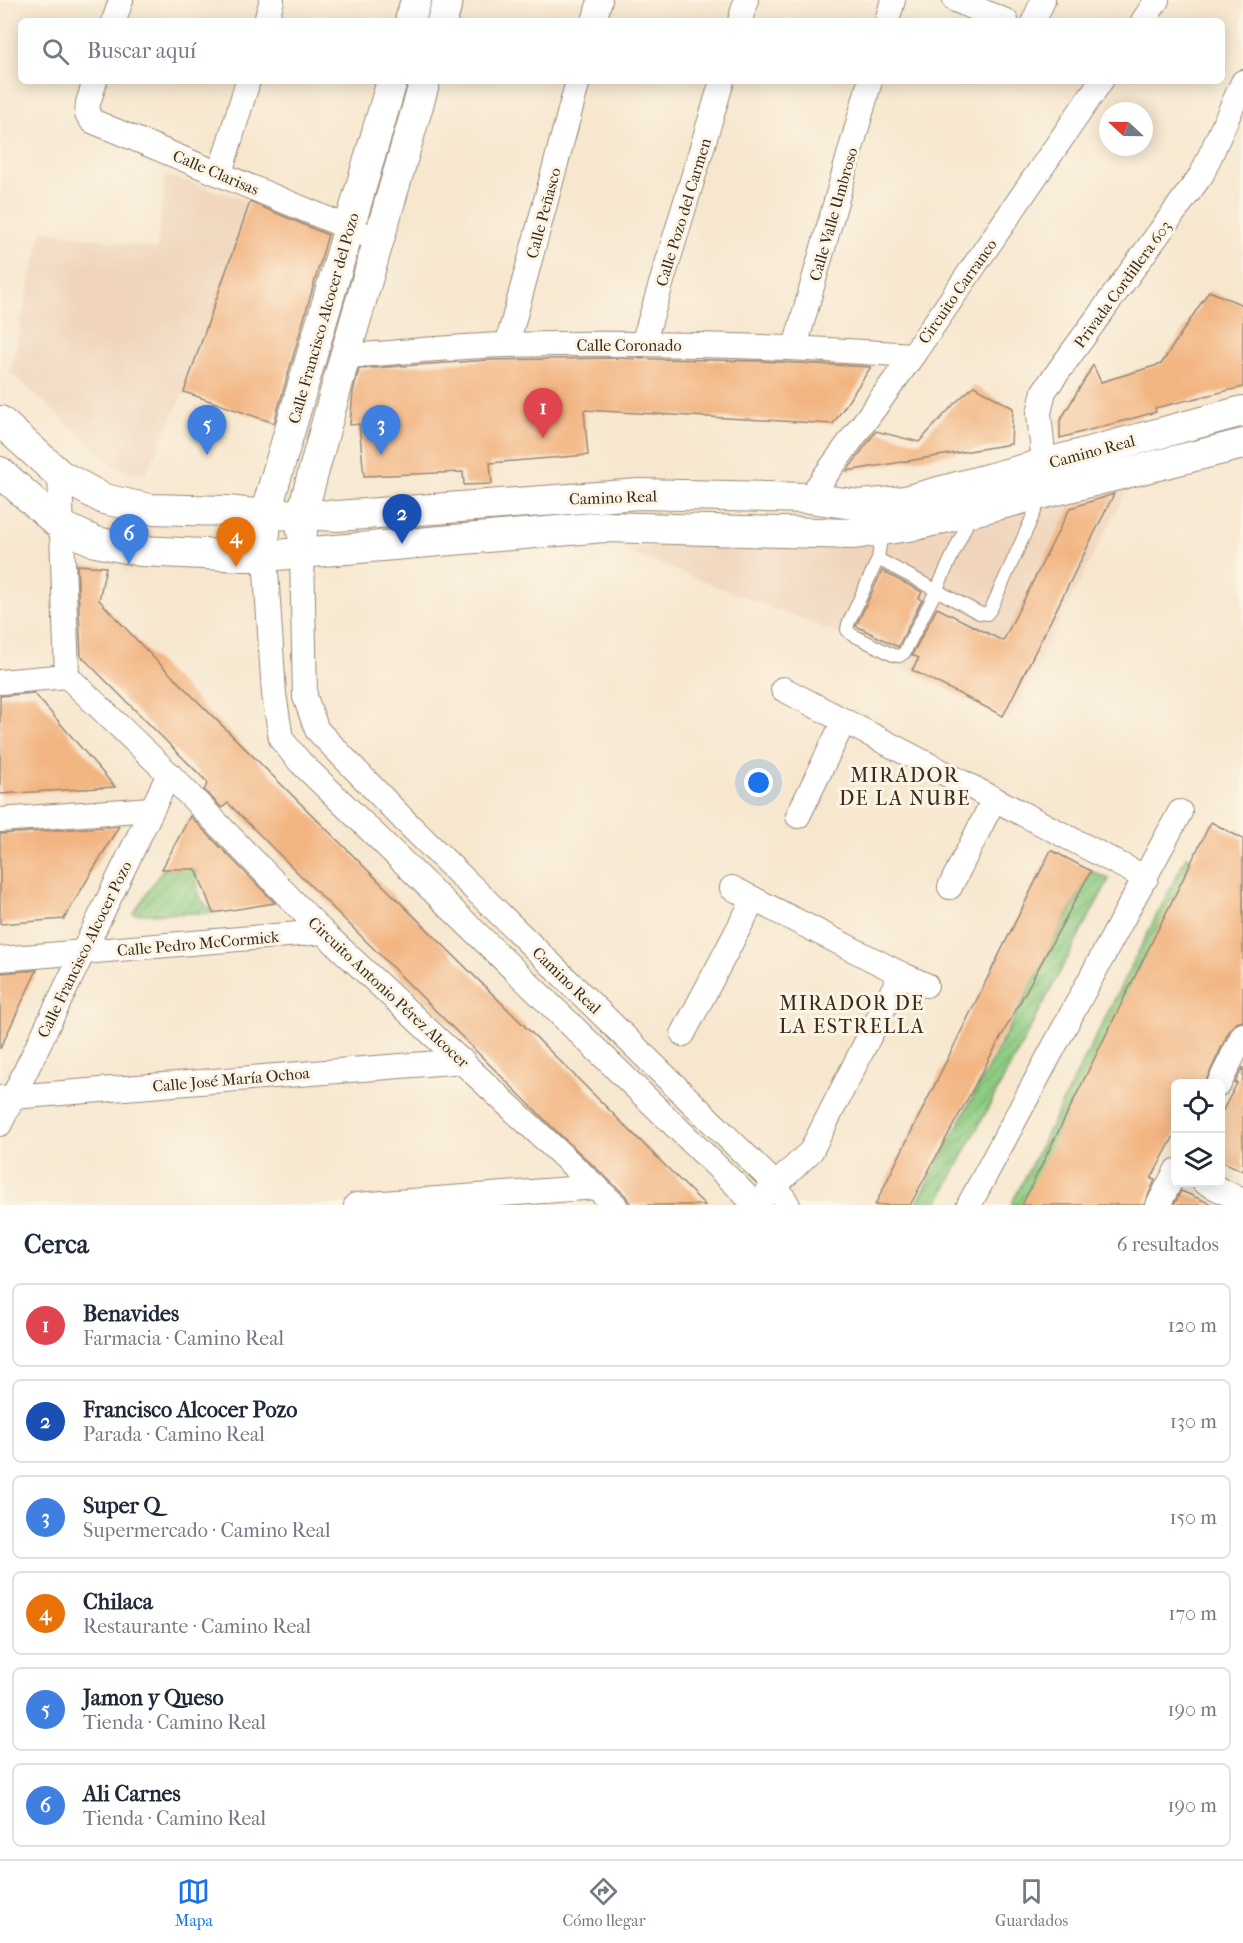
<!DOCTYPE html>
<html lang="es">
<head>
<meta charset="utf-8">
<style>
	body { margin:0; font-family:"IM FELL French Canon",serif; background:#f2f2f3; color:#1f2937 }
	.controls { position:absolute; right:18px; bottom:18px; display:grid; overflow:hidden; border-radius:9px; box-shadow:0 3px 15px #0003 }
	.controls button { width:54px; height:54px; display:grid; place-items:center; padding:0; border:0; border-bottom:2px solid #e0e1e3; background:#fff; color:#1f2937; font:30px sans-serif }
	.compass { position:absolute; left:1099px; top:102px; width:54px; height:54px; border-radius:50%; background:#fff; box-shadow:0 3px 15px #0003; rotate:292deg }
	.you { position:absolute; left:759px; top:783px; width:21px; height:21px; margin:-15px; border:4px solid #fff; border-radius:50%; background:#1a73e8; box-shadow:0 0 0 9px #1a73e833 }
	.badge { display:grid; place-items:center; width:39px; height:39px; border-radius:50%; background:#1a73e8; color:#fff; font-size:20px; font-weight:700 }
	.pin { position:absolute; translate:-50% -50px; filter:drop-shadow(0 2px 3px #0008) }
	.pin::after { content:''; position:absolute; top:32px; width:21px; height:18px; background:inherit; clip-path:polygon(0 0,100% 0,50% 100%) }
	.list { margin:0; padding:0; list-style:none }
	h2 { display:flex; justify-content:space-between; align-items:center; height:78px; margin:0; padding:0 24px; font-size:26px }
	h2 small { font-size:20px; font-weight:400; color:#747a83 }
	.list li { display:grid; grid-template-columns:39px 1fr auto; gap:18px; align-items:center; box-sizing:border-box; height:84px; margin:0 12px 12px; padding:0 12px; border:2px solid #e0e1e3; border-radius:9px }
	.list b { display:block; font-size:22px; white-space:nowrap }
	.list p { margin:0; font-size:20px; white-space:nowrap; color:#747a83 }
	.list em { font-size:20px; font-style:normal; color:#747a83 }
	.icon { flex:none; width:33px; height:33px; fill:none; stroke:currentColor; stroke-width:2; stroke-linecap:round; stroke-linejoin:round }
	.map { position:relative; flex:none; width:1243px; height:1205px; overflow:hidden }
	.search { position:absolute; background:#fff; box-shadow:0 3px 15px #0003; left:18px; right:18px; top:18px; height:66px; display:flex; align-items:center; gap:15px; box-sizing:border-box; padding:0 21px; border-radius:9px; color:#747a83; font-size:22px }
	.sheet { height:654px; background:#fff }
	nav { display:flex; justify-content:space-around; align-items:center; box-sizing:border-box; height:84px; border-top:2px solid #e0e1e3; background:#fff; font-size:16px; color:#747a83 }
	nav a { display:grid; justify-items:center; gap:3px }
	nav .on { color:#1a73e8 }
	.map>svg:first-child { display:block }
	.built { fill:#f0d5bc }
	.garden { fill:url(#garden-furrows); stroke:#647a50; stroke-width:1.5 }
	.building { fill:#f2b480 }
	.lines { fill:none; stroke-linecap:round; stroke-linejoin:round }
	.service-casing { stroke:#998876; stroke-width:14 }
	.minor-casing { stroke:#998876; stroke-width:26 }
	.tertiary-casing { stroke:#998876; stroke-width:32 }
	.service { stroke:#fff; stroke-width:12 }
	.minor { stroke:#fff; stroke-width:24 }
	.tertiary { stroke:#fff; stroke-width:30 }
	.labels { text-anchor:middle; stroke-width:6; stroke-linejoin:round; paint-order:stroke }
	.street-label { font-size:16px; fill:#3b2a1e; stroke:#fcf5e5 }
	.quarter-label { font-size:20px; letter-spacing:1.5px; fill:#3b2a1e; stroke:#fcf5e5 }
</style>
</head>
<body>
<div class="map">
<svg width="1243" height="1205" viewBox="0 0 1243 1205">
	<defs>
		<pattern id="garden-furrows" width="10" height="10" patternUnits="userSpaceOnUse" patternTransform="scale(1.5)"><rect width="10" height="10" fill="#8dcb82"/><path d="M-1 1l2-2M0 10L10 0M9 11l2-2" fill="none" stroke="#7bae70"/></pattern>
	</defs>
	<rect width="100%" height="100%" fill="#fcf5e5"/>
	<filter id="ink" filterUnits="userSpaceOnUse"><feTurbulence type="fractalNoise" baseFrequency=".0167" numOctaves="2"/><feDisplacementMap in="SourceGraphic" scale="12" xChannelSelector="R" yChannelSelector="G"/><feConvolveMatrix kernelMatrix="1 2 1 2 8 2 1 2 1" color-interpolation-filters="sRGB"/></filter>
	<filter id="wash" filterUnits="userSpaceOnUse"><feTurbulence type="fractalNoise" baseFrequency=".008" numOctaves="4" result="noise"/><feDisplacementMap in="SourceGraphic" scale="24" xChannelSelector="R" yChannelSelector="G"/><feGaussianBlur stdDeviation="1.35" result="paint"/><feColorMatrix in="noise" values="0 0 0 0 0 0 0 0 0 0 0 0 0 0 0 0 0 1.4 0 .05"/><feComposite in="paint" operator="in"/></filter>
	<g filter="url(#wash)">
		<rect width="100%" height="100%" fill="#f7e7cf"/>
		<g class="built">
			<path d="M165 175 251 202 184 392 145 476 115 466 10 372 42 230 157 249Z"/>
			<path d="M1130 484 1008 721 832 631 622 550Z"/>
		</g>
		<g class="garden">
			<path d="M1186 857 1199 864 1025 1205H1011Z"/>
			<path d="M163 869H196L199 897 213 913 133 914Z"/>
			<path d="M1091 871 1109 879 937 1205H916Z"/>
		</g>
		<g id="blocks">
			<g class="building">
				<path d="M250 202 328 235 274 423 184 392Z"/>
				<path d="M1209 291 1243 305V387L1155 408 1156 412 1060 438V421L1093 365 1101 382 1161 364Z"/>
				<path d="M609 358 761 361 871 367 833 424 584 410 588 455 490 463 492 484 464 485 463 472 364 476 359 424 350 425 353 392 359 369 488 360Z"/>
				<path d="M974 386 1013 408 1011 444 847 471 876 431 919 442 956 402Z"/>
				<path d="M1114 494 1003 716 912 670 919 658 912 655 937 608 1003 641 1070 508Z"/>
				<path d="M77 565 106 567 99 600 149 653 705 1205H631L625 1195 555 1130 228 803 222 808 204 790 208 783 81 656Z"/>
				<path d="M882 571 922 592 919 598 922 600 898 647 856 626Z"/>
				<path d="M34 693 115 787 0 794V696Z"/>
				<path d="M190 816 275 903 213 913 196 869H162Z"/>
				<path d="M1211 822 1243 839V1021L1236 1023 1230 1029 1205 1083H1176V1132L1151 1179 1155 1180 1144 1205H1022Z"/>
				<path d="M119 826 64 919 0 924V834Z"/>
				<path d="M1051 850 1091 871 910 1205H875Z"/>
				<path d="M37 970 0 1049V973Z"/>
				<path d="M1243 1067V1171L1221 1161V1114L1237 1083H1235Z"/>
				<path d="M1181 1191 1214 1205H1174Z"/>
			</g>
		</g>
	</g>
	<g filter="url(#ink)">
		<use href="#blocks" fill-opacity="0" stroke="#998876" stroke-width="1.5"/>
		<g class="lines">
			<g class="service-casing">
				<g id="service">
					<path d="M882 531 878 559 979 613 987 614 991 609 1041 498"/>
					<path d="M878 559 848 624 847 630 851 634 893 655 899 656 904 653 936 591 971 515"/>
				</g>
			</g>
			<g class="minor-casing">
				<g id="minor">
					<path d="M955 0 1006 21"/>
					<path d="M114 21 121 0"/>
					<path d="M266 21 272 0"/>
					<path d="M594 21 600 0"/>
					<path d="M740 21 746 0"/>
					<path d="M887 21 893 0"/>
					<path d="M1034 21 1043 0"/>
					<path d="M1143 21 1157 0"/>
					<path d="M95 81 88 103 87 114 92 121 366 235"/>
					<path d="M220 173 248 81"/>
					<path d="M643 344 722 81"/>
					<path d="M507 345 578 81"/>
					<path d="M795 347 870 81"/>
					<path d="M345 356C399 353 454 346 508 345 643 341 778 346 913 355"/>
					<path d="M60 475 67 676 169 774 323 932 615 1205"/>
					<path d="M1044 480V464L1039 413 1044 391 1202 174 1243 82"/>
					<path d="M809 498 913 355 1101 81"/>
					<path d="M302 553 305 697 317 730 406 822 775 1184 788 1205"/>
					<path d="M265 556 274 694 281 739 300 762 736 1185 755 1205 811 1151 901 974"/>
					<path d="M0 682 67 676"/>
					<path d="M783 689 1146 878"/>
					<path d="M798 816 844 721"/>
					<path d="M0 820 151 809"/>
					<path d="M950 887 994 799"/>
					<path d="M732 888 901 974 926 985"/>
					<path d="M0 959 323 932"/>
					<path d="M683 1034 754 899"/>
					<path d="M1219 1084 1243 1035"/>
					<path d="M0 1098 463 1061"/>
					<path d="M0 1124 169 774"/>
					<path d="M1204 1182 1243 1201"/>
					<path d="M356 1205 597 1187"/>
					<path d="M969 1205 1180 812"/>
					<path d="M1158 1205 1176 1171"/>
				</g>
			</g>
			<g class="tertiary-casing">
				<g id="tertiary">
					<path d="M410 21 416 0"/>
					<path d="M442 21 448 0"/>
					<path d="M0 421 60 475 104 499 149 509 227 511 265 515 302 514 337 516 639 494 809 498 860 505 905 501 1243 411"/>
					<path d="M0 472 61 526 96 542 141 551 245 556H265L605 527 854 534 916 525 952 516 1243 444"/>
					<path d="M302 532V514L345 356 425 81"/>
					<path d="M265 534V515L392 81"/>
				</g>
			</g>
			<use href="#service" class="service"/>
			<use href="#minor" class="minor"/>
			<use href="#tertiary" class="tertiary"/>
		</g>
	</g>
	<g class="labels">
		<g class="street-label">
			<text transform="translate(216 172) rotate(23)" y="6">Calle Clarisas</text>
			<text transform="translate(683 212) rotate(-73)" y="6">Calle Pozo del Carmen</text>
			<text transform="translate(543 213) rotate(-75)" y="6">Calle Peñasco</text>
			<text transform="translate(833 214) rotate(-74)" y="6">Calle Valle Umbroso</text>
			<text transform="translate(1122 284) rotate(-54)" y="6">Privada Cordillera 603</text>
			<text transform="translate(957 291) rotate(-55)" y="6">Circuito Carranco</text>
			<text transform="translate(323 318) rotate(-74)" y="6">Calle Francisco Alcocer del Pozo</text>
			<text x="629" y="351">Calle Coronado</text>
			<text transform="translate(1092 451) rotate(-15)" y="6">Camino Real</text>
			<text transform="translate(613 497) rotate(-2)" y="6">Camino Real</text>
			<text transform="translate(198 943) rotate(-5)" y="6">Calle Pedro McCormick</text>
			<text transform="translate(84 949) rotate(-64)" y="6">Calle Francisco Alcocer Pozo</text>
			<text transform="translate(567 980) rotate(44)" y="6">Camino Real</text>
			<text transform="translate(389 992) rotate(43)" y="6">Circuito Antonio Pérez Alcocer</text>
			<text transform="translate(231 1079) rotate(-5)" y="6">Calle José María Ochoa</text>
		</g>
		<g class="quarter-label">
			<text x="905" y="782">MIRADOR<tspan x="905" dy="23">DE LA NUBE</tspan></text>
			<text x="852" y="1010">MIRADOR DE<tspan x="852" dy="23">LA ESTRELLA</tspan></text>
		</g>
	</g>
</svg>
<div class="controls">
<button><svg class="icon" aria-label="locate" viewBox="0 0 24 24"><circle cx="12" cy="12" r="6"/><path d="M12 2v4M12 18v4M2 12h4M18 12h4"/></svg></button>
<button><svg class="icon" aria-label="layers" viewBox="0 0 24 24"><path d="M12 4l9 5-9 5-9-5zM3 14l9 5 9-5"/></svg></button>
</div>
<svg class="compass" viewBox="-18 -18 36 36"><path d="M0-13l5 13h-10z" fill="#e53935"/><path d="M0 13l5-13h-10z" fill="#747a83"/></svg>
<div class="you"></div>
<div class="pin badge" style="left:543px;top:438px;background:#e0444e">1</div>
<div class="pin badge" style="left:402px;top:544px;background:#1a4fb4">2</div>
<div class="pin badge" style="left:381px;top:455px;background:#3f7fe0">3</div>
<div class="pin badge" style="left:236px;top:567px;background:#e8710a">4</div>
<div class="pin badge" style="left:207px;top:455px;background:#3f7fe0">5</div>
<div class="pin badge" style="left:129px;top:564px;background:#3f7fe0">6</div>
<div class="search"><svg class="icon" aria-label="search" viewBox="0 0 24 24"><circle cx="10" cy="10" r="6"/><path d="M15 15l6 6"/></svg>Buscar aquí</div>
</div>
<section class="sheet">
<h2>Cerca<small>6 resultados</small></h2>
<ul class="list">
<li><span class="badge" style="background:#e0444e">1</span><div><b>Benavides</b><p>Farmacia · Camino Real</p></div><em>120 m</em></li>
<li><span class="badge" style="background:#1a4fb4">2</span><div><b>Francisco Alcocer Pozo</b><p>Parada · Camino Real</p></div><em>130 m</em></li>
<li><span class="badge" style="background:#3f7fe0">3</span><div><b>Super Q</b><p>Supermercado · Camino Real</p></div><em>150 m</em></li>
<li><span class="badge" style="background:#e8710a">4</span><div><b>Chilaca</b><p>Restaurante · Camino Real</p></div><em>170 m</em></li>
<li><span class="badge" style="background:#3f7fe0">5</span><div><b>Jamon y Queso</b><p>Tienda · Camino Real</p></div><em>190 m</em></li>
<li><span class="badge" style="background:#3f7fe0">6</span><div><b>Ali Carnes</b><p>Tienda · Camino Real</p></div><em>190 m</em></li>
</ul>
</section>
<nav>
<a class="on"><svg class="icon" aria-label="map" viewBox="0 0 24 24"><path d="M3 6l6-2 6 2 6-2v14l-6 2-6-2-6 2zM9 4v14M15 6v14"/></svg>Mapa</a>
<a><svg class="icon" aria-label="directions" viewBox="0 0 24 24"><path d="M12 3l9 9-9 9-9-9zM9 14v-3h6M13 9l2 2-2 2"/></svg>Cómo llegar</a>
<a><svg class="icon" aria-label="saved" viewBox="0 0 24 24"><path d="M7 4h10v16l-5-4-5 4z"/></svg>Guardados</a>
</nav>
</body>
</html>
